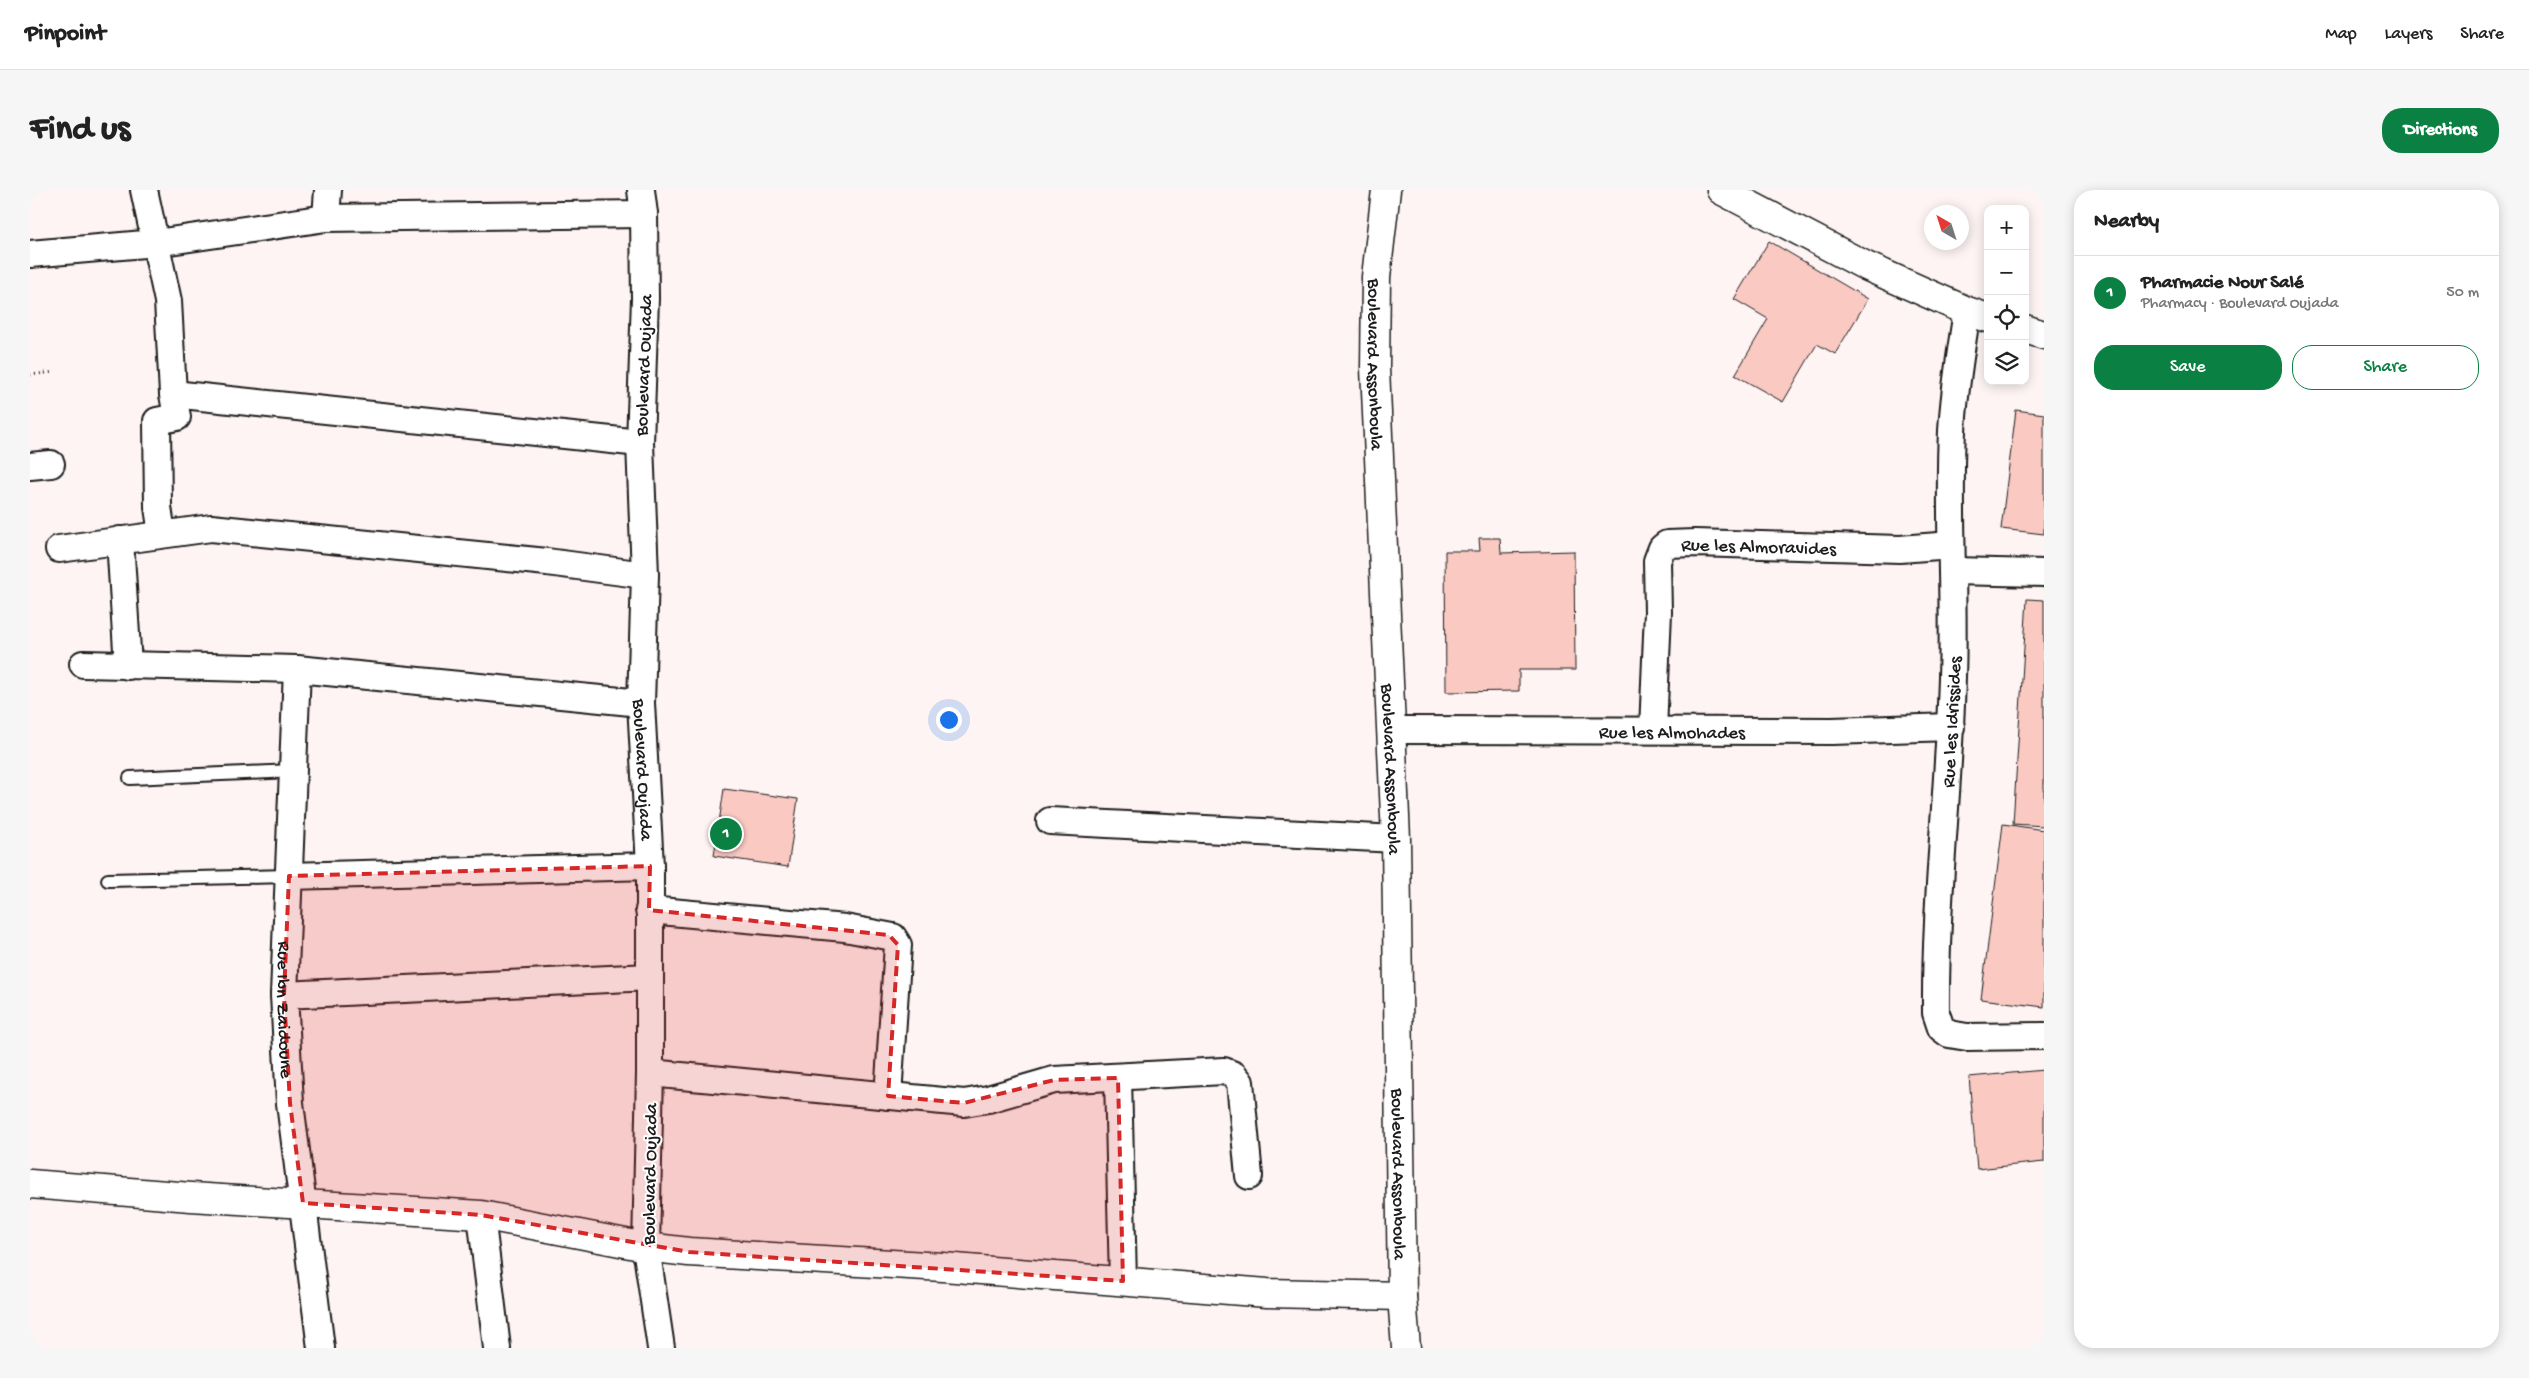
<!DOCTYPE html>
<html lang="en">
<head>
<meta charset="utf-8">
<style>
	body { margin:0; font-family:"Gochi Hand",sans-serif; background:#f6f6f6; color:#222 }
	.controls { position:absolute; right:15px; top:15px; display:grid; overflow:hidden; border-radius:10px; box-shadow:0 2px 12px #0003 }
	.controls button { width:45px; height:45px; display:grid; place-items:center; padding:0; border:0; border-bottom:1px solid #e0e0e0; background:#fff; color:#222; font:25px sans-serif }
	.compass { position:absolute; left:1894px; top:15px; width:45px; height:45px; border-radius:50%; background:#fff; box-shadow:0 2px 12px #0003; rotate:321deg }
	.you { position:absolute; left:918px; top:529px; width:18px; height:18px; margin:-12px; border:4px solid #fff; border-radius:50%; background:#1a73e8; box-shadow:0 0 0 8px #1a73e833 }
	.badge { display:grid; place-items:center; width:32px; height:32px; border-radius:50%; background:#0b8043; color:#fff; font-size:16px; font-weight:700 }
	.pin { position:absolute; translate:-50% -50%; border:2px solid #fff; box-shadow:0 1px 5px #0006 }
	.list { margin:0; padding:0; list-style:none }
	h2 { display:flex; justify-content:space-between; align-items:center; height:65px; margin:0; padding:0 20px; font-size:21px }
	h2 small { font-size:16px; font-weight:400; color:#767676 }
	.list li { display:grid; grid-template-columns:32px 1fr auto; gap:15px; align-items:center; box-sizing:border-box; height:75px; padding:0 20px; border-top:1px solid #e0e0e0 }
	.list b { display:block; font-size:19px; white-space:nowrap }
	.list p { margin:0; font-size:16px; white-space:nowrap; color:#767676 }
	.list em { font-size:16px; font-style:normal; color:#767676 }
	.actions { display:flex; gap:10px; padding:15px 20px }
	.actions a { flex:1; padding:11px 0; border:1px solid #0b8043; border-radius:20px; text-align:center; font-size:18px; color:#0b8043 }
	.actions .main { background:#0b8043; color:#fff }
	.icon { flex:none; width:28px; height:28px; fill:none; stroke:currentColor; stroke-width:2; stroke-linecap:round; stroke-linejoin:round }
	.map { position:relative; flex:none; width:2014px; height:1158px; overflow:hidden; border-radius:20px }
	header { display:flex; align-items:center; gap:30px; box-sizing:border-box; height:70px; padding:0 25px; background:#fff; border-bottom:1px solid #e0e0e0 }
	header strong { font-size:24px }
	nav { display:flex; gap:28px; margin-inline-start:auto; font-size:18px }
	.intro { display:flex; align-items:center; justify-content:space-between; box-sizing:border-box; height:120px; padding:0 30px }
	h1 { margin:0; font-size:35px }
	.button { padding:12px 22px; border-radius:20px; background:#0b8043; color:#fff; font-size:18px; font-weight:700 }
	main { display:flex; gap:30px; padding:0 30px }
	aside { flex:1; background:#fff; border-radius:20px; box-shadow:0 2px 12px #0003 }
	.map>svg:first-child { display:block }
	.building { fill:#f9c9c2; stroke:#1c1c1c }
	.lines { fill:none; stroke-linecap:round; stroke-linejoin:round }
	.lane-casing { stroke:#1c1c1c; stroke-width:16 }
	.street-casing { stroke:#1c1c1c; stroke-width:30 }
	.secondary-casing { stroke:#1c1c1c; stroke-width:31 }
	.path { stroke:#1c1c1c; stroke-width:3; stroke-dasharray:1 4; stroke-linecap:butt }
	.lane { stroke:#fff; stroke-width:12 }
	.street { stroke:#fff; stroke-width:26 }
	.secondary { stroke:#fff; stroke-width:28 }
	.marked { fill:#d62828; fill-opacity:0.2; stroke:#d62828; stroke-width:4; stroke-dasharray:10 6; stroke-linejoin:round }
	.labels { text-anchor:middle; stroke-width:4; stroke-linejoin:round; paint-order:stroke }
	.street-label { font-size:19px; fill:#1c1c1c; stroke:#fff }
</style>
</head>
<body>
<header>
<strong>Pinpoint</strong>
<nav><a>Map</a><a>Layers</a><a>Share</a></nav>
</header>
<div class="intro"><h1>Find us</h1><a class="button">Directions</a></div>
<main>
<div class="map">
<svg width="2014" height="1158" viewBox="0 0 2014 1158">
	<rect width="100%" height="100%" fill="#fef4f3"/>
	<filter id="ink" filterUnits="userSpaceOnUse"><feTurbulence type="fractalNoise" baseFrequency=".02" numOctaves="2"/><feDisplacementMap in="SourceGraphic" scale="10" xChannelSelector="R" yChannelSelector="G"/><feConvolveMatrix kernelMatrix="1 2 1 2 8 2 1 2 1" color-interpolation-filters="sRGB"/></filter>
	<g filter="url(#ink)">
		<g class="building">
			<path d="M1739 51 1838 109 1805 164 1787 154 1753 212 1705 185 1738 129 1704 109Z"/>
			<path d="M1986 220 2014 224V344L1971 339Z"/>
			<path d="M1449 348H1470L1471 363 1544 361 1545 480H1489V501L1416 502 1415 361H1450Z"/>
			<path d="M1997 409 2014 410V636L1983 634Z"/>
			<path d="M694 599 768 609 758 677 684 666Z"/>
			<path d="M1973 634 2014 640V817L1951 809Z"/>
			<path d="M2014 880V972L1947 979 1939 887Z"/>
		</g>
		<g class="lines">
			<g class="lane-casing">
				<g id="lane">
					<path d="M100 588 263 581"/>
					<path d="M78 690 259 686"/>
				</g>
			</g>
			<g class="street-casing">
				<g id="street">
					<path d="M114 0 138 111 143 204 147 227 127 231 128 317 132 344"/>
					<path id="s1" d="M611 0 614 24 615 108 610 253 615 385 611 513 620 676V883L616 1057 631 1158"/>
					<path d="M296 28 298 0"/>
					<path d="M0 64 126 53 296 28 614 24"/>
					<path d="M1937 121C1931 161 1924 201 1922 241 1918 323 1925 405 1922 487 1919 599 1905 711 1906 823L1911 838 1919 844 1937 847 2014 846"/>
					<path d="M143 204 610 253"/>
					<path d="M0 276 21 274"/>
					<path d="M90 350 98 476"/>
					<path d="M29 359 181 338 517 372 615 385"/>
					<path d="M1923 381 2014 383"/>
					<path d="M53 474 267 479 611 513"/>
					<path id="s2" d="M267 479 254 805 260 913 291 1158"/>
					<path id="s3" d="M1362 540 1802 541 1921 537"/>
					<path id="s4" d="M1623 540 1628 422 1627 371 1632 358 1637 354 1665 353 1870 359 1921 355"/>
					<path d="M1020 631 1366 649"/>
					<path d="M259 686 620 676"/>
					<path d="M619 720 815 738 863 747 868 755 858 906"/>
					<path d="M254 805 620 787"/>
					<path d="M620 883 934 913 958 909 1024 890 1194 881 1204 885 1210 892 1219 986"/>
					<path d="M1088 888 1093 1091"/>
					<path d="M451 1025 467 1158"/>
				</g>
			</g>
			<g class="secondary-casing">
				<g id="secondary">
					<path id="s5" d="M1356 0 1346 87 1345 178 1366 649 1372 1106 1376 1158"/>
					<path d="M1691 0 1836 76 1937 121 1958 128"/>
					<path d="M1995 139 2014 145"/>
					<path d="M0 994 161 1007 451 1025 616 1057 659 1062 913 1077 1237 1103 1372 1106"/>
				</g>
			</g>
			<path class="path" d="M0 185 24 182"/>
			<use href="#lane" class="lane"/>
			<use href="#street" class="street"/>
			<use href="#secondary" class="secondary"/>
		</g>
	</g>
	<path class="marked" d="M620 676 619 720 859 745 868 755 858 906 934 913 1024 890 1088 888 1093 1091 659 1062 451 1025 273 1013 260 913 254 805 259 686Z"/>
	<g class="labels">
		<g class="street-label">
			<text dy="7" stroke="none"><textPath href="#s5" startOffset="175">Boulevard Assonboula</textPath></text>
			<text transform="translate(612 175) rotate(-88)" y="7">Boulevard Oujada</text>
			<text dy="7" stroke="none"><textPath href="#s4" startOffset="281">Rue les Almoravides</textPath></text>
			<text transform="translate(1920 532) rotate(-87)" y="7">Rue les Idrissides</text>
			<text dy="7" stroke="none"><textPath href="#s3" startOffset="280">Rue les Almohades</textPath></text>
			<text dy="7" stroke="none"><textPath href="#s1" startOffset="580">Boulevard Oujada</textPath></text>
			<text dy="7" stroke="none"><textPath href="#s5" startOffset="580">Boulevard Assonboula</textPath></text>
			<text dy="7" stroke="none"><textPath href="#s2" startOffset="341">Rue Ibn Zaidoune</textPath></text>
			<text transform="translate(618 984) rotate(-89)" y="7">Boulevard Oujada</text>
			<text dy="7" stroke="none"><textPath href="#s5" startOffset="985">Boulevard Assonboula</textPath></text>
		</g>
	</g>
</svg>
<div class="controls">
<button>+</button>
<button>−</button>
<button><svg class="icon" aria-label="locate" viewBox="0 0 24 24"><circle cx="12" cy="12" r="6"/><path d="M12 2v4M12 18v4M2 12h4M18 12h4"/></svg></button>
<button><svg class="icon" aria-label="layers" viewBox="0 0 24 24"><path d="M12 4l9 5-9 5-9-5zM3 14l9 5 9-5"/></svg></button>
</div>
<svg class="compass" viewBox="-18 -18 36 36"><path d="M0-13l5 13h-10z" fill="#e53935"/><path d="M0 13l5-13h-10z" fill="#767676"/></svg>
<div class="you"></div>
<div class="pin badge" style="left:696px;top:644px">1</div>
</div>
<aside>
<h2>Nearby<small></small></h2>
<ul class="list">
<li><span class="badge">1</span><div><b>Pharmacie Nour Salé</b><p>Pharmacy · Boulevard Oujada</p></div><em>50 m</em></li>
</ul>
<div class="actions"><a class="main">Save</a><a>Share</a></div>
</aside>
</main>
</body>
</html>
